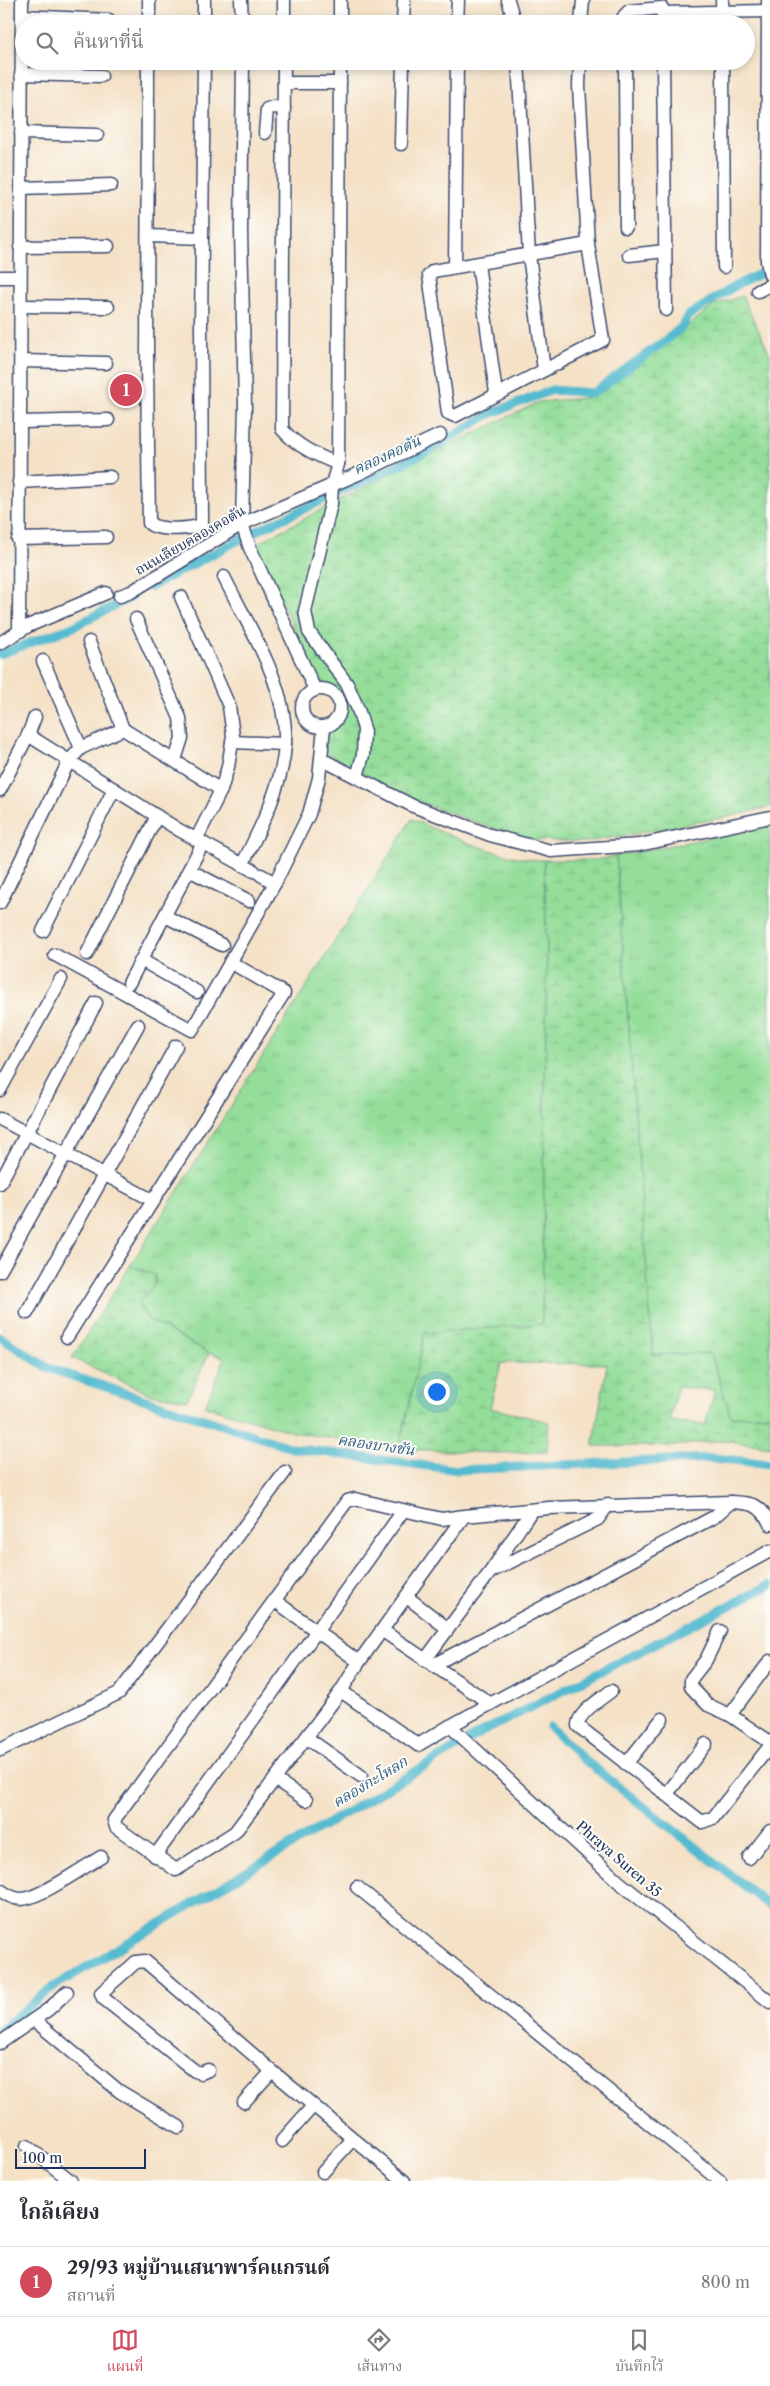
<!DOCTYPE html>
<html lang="th">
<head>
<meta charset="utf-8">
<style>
	body { margin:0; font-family:"Libre Caslon Text","Noto Serif Thai",serif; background:#f7f7f7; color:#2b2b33 }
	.scale { position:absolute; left:15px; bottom:12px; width:131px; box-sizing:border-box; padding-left:5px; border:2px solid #1b2f5e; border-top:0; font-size:14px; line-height:18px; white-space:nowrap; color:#1b2f5e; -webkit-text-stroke:4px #fdfcf7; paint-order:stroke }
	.you { position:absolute; left:436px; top:1391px; width:18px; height:18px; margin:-12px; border:4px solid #fff; border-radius:50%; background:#1a73e8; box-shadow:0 0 0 8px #1a73e833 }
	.badge { display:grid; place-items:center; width:32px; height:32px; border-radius:50%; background:#d1495b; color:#fff; font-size:16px; font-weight:700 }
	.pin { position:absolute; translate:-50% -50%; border:2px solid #fff; box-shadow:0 1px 5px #0006 }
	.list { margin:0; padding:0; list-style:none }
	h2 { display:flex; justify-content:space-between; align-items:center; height:65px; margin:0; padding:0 20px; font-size:21px }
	h2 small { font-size:16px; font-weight:400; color:#7c7c81 }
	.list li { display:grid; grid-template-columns:32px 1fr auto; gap:15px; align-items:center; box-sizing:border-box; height:70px; padding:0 20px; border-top:1px solid #e1e1e2 }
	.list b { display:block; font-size:19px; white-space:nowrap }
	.list p { margin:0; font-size:16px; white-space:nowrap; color:#7c7c81 }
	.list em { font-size:16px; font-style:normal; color:#7c7c81 }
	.icon { flex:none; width:28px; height:28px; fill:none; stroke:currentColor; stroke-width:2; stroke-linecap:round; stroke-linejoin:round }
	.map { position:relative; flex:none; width:770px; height:2181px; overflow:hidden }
	.search { position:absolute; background:#fff; box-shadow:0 2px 8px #0003; left:15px; right:15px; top:15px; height:55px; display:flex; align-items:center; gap:12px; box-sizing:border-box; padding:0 18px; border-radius:28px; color:#7c7c81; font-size:19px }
	.sheet { height:135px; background:#fff }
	nav { display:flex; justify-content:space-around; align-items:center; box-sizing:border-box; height:70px; border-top:1px solid #e1e1e2; background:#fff; font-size:14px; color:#7c7c81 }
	nav a { display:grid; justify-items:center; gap:2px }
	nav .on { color:#d1495b }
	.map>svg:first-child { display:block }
	.grass { fill:url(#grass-tufts); stroke:#58867c }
	.wetland { fill:url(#wetland-marsh); stroke:#58867c; fill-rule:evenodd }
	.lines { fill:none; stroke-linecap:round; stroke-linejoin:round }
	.canal { stroke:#52bacf; stroke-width:9 }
	.minor-casing { stroke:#3c4a6e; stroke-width:15 }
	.minor { stroke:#fff; stroke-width:12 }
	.labels { text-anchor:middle; stroke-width:4; stroke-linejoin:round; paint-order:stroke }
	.street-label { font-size:14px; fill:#1b2f5e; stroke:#fdfcf7 }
	.water-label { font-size:15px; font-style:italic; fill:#2e6086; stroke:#fdfcf7 }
</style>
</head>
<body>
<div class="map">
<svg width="770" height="2181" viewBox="0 0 770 2181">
	<defs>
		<pattern id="grass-tufts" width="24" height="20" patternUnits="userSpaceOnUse" patternTransform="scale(1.25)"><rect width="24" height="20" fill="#94de9a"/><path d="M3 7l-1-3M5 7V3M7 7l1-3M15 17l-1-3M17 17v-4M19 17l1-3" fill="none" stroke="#7fbf87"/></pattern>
		<pattern id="wetland-marsh" width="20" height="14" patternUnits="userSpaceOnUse" patternTransform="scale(1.25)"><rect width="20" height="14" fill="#94de9a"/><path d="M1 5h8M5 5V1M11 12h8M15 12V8" fill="none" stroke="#7fbf87"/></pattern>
	</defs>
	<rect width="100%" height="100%" fill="#fdfcf7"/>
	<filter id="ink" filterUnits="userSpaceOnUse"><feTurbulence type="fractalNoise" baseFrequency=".02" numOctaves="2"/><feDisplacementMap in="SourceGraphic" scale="10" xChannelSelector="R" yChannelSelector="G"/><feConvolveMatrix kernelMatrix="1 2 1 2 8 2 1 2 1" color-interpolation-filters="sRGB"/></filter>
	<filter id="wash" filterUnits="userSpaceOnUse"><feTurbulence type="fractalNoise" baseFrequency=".0096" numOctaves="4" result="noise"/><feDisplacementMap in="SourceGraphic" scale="20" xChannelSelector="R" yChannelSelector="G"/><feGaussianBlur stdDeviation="1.12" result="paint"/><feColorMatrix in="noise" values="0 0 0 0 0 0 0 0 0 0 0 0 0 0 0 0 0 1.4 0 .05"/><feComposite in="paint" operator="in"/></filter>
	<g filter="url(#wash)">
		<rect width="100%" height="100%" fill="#f4e1c6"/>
		<g class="grass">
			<path d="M412 819C449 836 504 860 544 860L547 949 542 1324 426 1333 399 1449 293 1432 205 1406 225 1358 209 1353 148 1319 138 1303 155 1284 130 1266Z"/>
			<path d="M770 826V1414L731 1417 711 1353 653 1355 616 856Z"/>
		</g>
		<g class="wetland">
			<path d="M742 296 770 354V807L728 817 587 842 535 840 492 828 409 798 323 751C324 746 324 740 327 735 329 729 338 727 341 721 352 701 338 688 320 682L254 545 399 469 539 402 594 397 682 331 714 305Z"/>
			<path d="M616 856 653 1355 711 1353 731 1417 770 1414V1447L724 1440 675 1446H593L607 1364 501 1363 490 1408 549 1422 547 1452 499 1453 399 1449 425 1333 542 1324 547 949 544 860H596ZM677 1387 715 1390 705 1425 670 1421Z"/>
			<path d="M130 1266 155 1275V1284L138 1303 148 1319 209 1353 187 1400 150 1394 72 1358Z"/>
		</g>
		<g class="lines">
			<g class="canal">
				<path d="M150 587 250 534 428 451 490 414 552 390 593 393 669 338 683 326 689 315 735 286 770 269"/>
				<path d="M0 654 73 627 131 597"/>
				<path d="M0 1337 48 1368 292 1448 458 1470 714 1458 770 1464"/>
				<path d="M550 1727 582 1758 770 1906"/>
				<path d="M0 2030 53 1987 482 1732 770 1585"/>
			</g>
		</g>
	</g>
	<g filter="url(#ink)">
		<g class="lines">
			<g class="minor-casing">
				<g id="minor">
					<path d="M204 0V24"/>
					<path d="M241 0 242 24"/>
					<path d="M284 0V24"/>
					<path d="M340 0V24"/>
					<path d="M508 0 515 24"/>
					<path d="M722 0 723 24"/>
					<path d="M768 0 767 261 770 275"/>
					<path d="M662 13 768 11"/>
					<path d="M22 16 109 20"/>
					<path d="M149 24V0"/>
					<path d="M403 24 404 0"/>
					<path d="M457 24 458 0"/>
					<path d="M581 24 583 0"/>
					<path d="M625 24 624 16 629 11 662 8"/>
					<path d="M148 61 147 363 149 523C156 531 194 530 202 524V518L201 327 204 61"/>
					<path d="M243 61 241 232 245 405 242 524 250 548 315 690"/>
					<path d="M284 61 282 429C296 446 318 456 338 464"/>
					<path d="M340 61 338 464 332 484 331 504 305 611 309 632 347 684 358 709 364 729 363 755 357 777"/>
					<path d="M518 61 529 255 544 370"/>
					<path d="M580 61 579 86 588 244 603 340 455 416 448 413 429 275 433 271 588 244"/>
					<path d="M625 61 626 227"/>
					<path d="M663 61 666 310"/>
					<path d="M723 61 724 267"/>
					<path d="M21 74 101 76"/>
					<path d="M285 83H340"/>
					<path d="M21 133 97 135"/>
					<path d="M265 133 267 109 273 107 284 108"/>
					<path d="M401 144 403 61"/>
					<path d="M22 188 111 185"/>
					<path d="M149 236 202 238"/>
					<path d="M20 247 108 246"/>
					<path d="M629 255 665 251"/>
					<path d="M478 264 496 393"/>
					<path d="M455 267 457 61"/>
					<path d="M0 277H20"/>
					<path d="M758 291 770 285"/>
					<path d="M21 306 108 307"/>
					<path d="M21 361 106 363"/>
					<path d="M20 422 108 420"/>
					<path d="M19 482 110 477"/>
					<path d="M18 539 106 537"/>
					<path d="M224 577C249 628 288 685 285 744 283 785 260 829 242 865"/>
					<path d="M120 596 131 592 242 524 358 474 440 435"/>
					<path d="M181 597 229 706 233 736 228 767 221 790 196 840"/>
					<path d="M136 619 180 718 182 738 175 760"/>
					<path d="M19 631 22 0"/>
					<path d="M89 642 123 729 221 790"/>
					<path d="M0 643 28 626 106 593"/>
					<path d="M43 661 81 748"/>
					<circle cx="321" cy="708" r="19"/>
					<path d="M28 735 35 717"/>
					<path d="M232 742 285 744"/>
					<path d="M321 759 413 806 490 835 551 851 639 845 770 817"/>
					<path d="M0 790 28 735 179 830 254 871"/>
					<path d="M189 870 249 901"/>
					<path d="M261 875 275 883"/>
					<path d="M0 903 69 761 81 748 123 729"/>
					<path d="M165 916 222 945"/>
					<path d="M43 931 114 789"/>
					<path d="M87 954 157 816"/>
					<path d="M55 955 192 1030 275 883 309 814 319 778 324 727"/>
					<path d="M141 960 197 992"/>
					<path d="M129 983 203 843"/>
					<path d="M0 1090 61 979"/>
					<path d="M0 1119 154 1201"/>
					<path d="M0 1183 96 1003"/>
					<path d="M0 1271 138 1025"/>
					<path d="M27 1313 176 1046"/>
					<path d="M67 1337 284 993 230 962"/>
					<path d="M464 1516 359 1662 341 1691 235 1832 176 1870 116 1827 114 1820 347 1501 355 1499 442 1519 464 1516 549 1508 731 1502C752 1503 761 1504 770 1524"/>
					<path d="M770 1551 450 1726 619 1882 770 2002"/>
					<path d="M492 1571 598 1519 608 1505"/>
					<path d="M407 1597 443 1625"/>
					<path d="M274 1600 359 1662"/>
					<path d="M383 1631 491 1704"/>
					<path d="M720 1631 706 1660 691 1679V1687L708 1705 730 1715 770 1742"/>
					<path d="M425 1660 491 1571 532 1510"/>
					<path d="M433 1665 714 1517 731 1502"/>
					<path d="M341 1691 418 1745 450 1726"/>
					<path d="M611 1691C601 1699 577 1713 578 1726L702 1822 713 1818 770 1746"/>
					<path d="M730 1715 770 1661"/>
					<path d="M307 1738 361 1776"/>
					<path d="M0 1750 119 1693 285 1472"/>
					<path d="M626 1764 662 1719"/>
					<path d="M276 1780 306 1800"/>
					<path d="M666 1795 706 1744"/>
					<path d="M155 1856 403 1511"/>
					<path d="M749 1858 770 1831"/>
					<path d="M357 1887 720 2181"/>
					<path d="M0 1890C6 1894 13 1899 21 1899 39 1899 84 1867 101 1857"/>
					<path d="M34 2020 119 2091 179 2127"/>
					<path d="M0 2043 49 2009 67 1992"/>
					<path d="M208 2070 201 2073 195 2071 103 1998 101 1993 136 1962 145 1961 272 2071"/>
					<path d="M244 2102 272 2071 404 2181"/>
					<path d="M282 2141 313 2106"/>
					<path d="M27 2146 71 2181"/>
					<path d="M323 2172 352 2140"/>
				</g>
			</g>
			<use href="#minor" class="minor"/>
		</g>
	</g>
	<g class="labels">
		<g class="street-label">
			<text transform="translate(190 540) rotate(-30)" y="5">ถนนเลียบคลองคอตัน</text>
			<text transform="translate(619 1859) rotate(41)" y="5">Phraya Suren 35</text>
		</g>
		<g class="water-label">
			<text transform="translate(387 455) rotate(-25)" y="5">คลองคอตัน</text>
			<text transform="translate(376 1445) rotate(8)" y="5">คลองบางชัน</text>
			<text transform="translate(370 1782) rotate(-31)" y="5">คลองกะโหลก</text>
		</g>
	</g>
</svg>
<div class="scale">100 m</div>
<div class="you"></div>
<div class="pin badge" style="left:126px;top:390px">1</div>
<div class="search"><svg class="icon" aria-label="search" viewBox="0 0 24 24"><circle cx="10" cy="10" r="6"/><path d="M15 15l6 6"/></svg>ค้นหาที่นี่</div>
</div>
<section class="sheet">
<h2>ใกล้เคียง<small></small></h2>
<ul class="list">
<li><span class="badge">1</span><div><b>29/93 หมู่บ้านเสนาพาร์คแกรนด์</b><p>สถานที่</p></div><em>800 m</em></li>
</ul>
</section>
<nav>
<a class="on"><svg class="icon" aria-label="map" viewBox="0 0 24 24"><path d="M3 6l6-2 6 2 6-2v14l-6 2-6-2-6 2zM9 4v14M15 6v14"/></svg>แผนที่</a>
<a><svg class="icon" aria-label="directions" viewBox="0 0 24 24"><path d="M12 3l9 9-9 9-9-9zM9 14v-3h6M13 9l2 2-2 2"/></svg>เส้นทาง</a>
<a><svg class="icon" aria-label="saved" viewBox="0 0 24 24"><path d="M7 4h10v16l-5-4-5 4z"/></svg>บันทึกไว้</a>
</nav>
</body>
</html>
